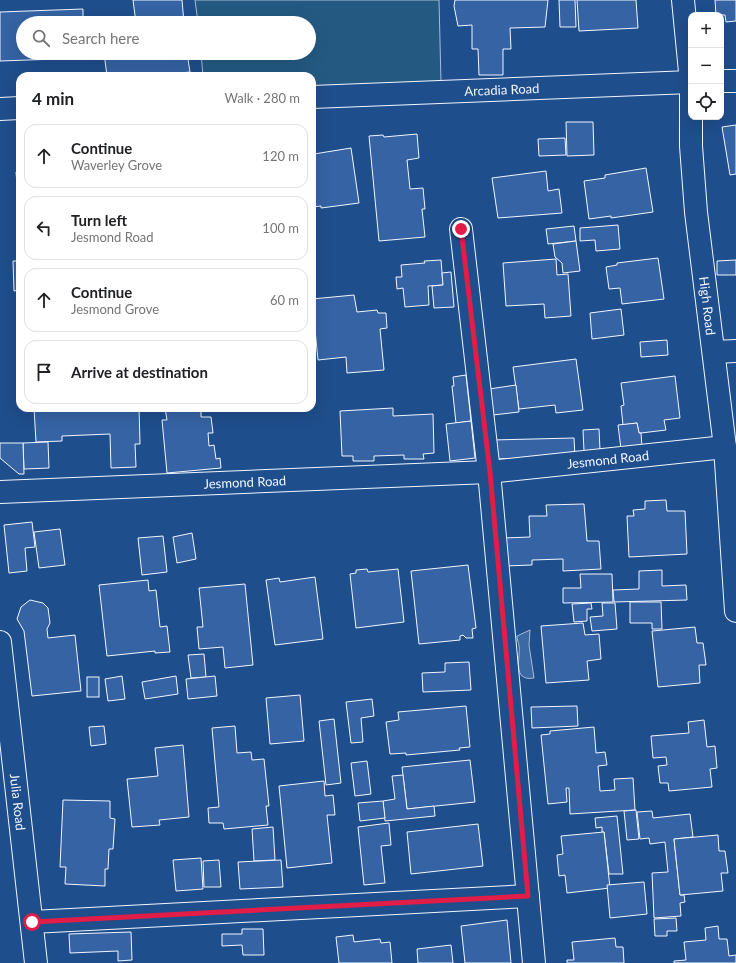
<!DOCTYPE html>
<html lang="en">
<head>
<meta charset="utf-8">
<style>
	body { margin:0; font-family:Lato,sans-serif; background:#f2f2f2; color:#202124 }
	.controls { position:absolute; right:12px; top:12px; display:grid; overflow:hidden; border-radius:8px; box-shadow:0 4px 16px #0002 }
	.controls button { width:36px; height:36px; display:grid; place-items:center; padding:0; border:0; border-bottom:1px solid #e0e0e0; background:#fff; color:#202124; font:20px sans-serif }
	.stop { position:absolute; width:12px; height:12px; margin:-9px; border:3px solid #e11d48; border-radius:50%; background:#fff }
	.stop.end { background:#e11d48; border-color:#fff; box-shadow:0 1px 4px #0008 }
	.list { margin:0; padding:0; list-style:none }
	h2 { display:flex; justify-content:space-between; align-items:center; height:52px; margin:0; padding:0 16px; font-size:17px }
	h2 small { font-size:13px; font-weight:400; color:#757577 }
	.list li { display:grid; grid-template-columns:26px 1fr auto; gap:12px; align-items:center; box-sizing:border-box; height:64px; margin:0 8px 8px; padding:0 8px; border:1px solid #e0e0e0; border-radius:12px }
	.list b { display:block; font-size:15px; white-space:nowrap }
	.list p { margin:0; font-size:13px; white-space:nowrap; color:#757577 }
	.list em { font-size:13px; font-style:normal; color:#757577 }
	.icon { flex:none; width:22px; height:22px; fill:none; stroke:currentColor; stroke-width:2; stroke-linecap:round; stroke-linejoin:round }
	.map { position:relative; flex:none; width:736px; height:963px; overflow:hidden }
	.search { position:absolute; background:#fff; box-shadow:0 4px 16px #0002; left:16px; top:16px; width:300px; height:44px; display:flex; align-items:center; gap:10px; box-sizing:border-box; padding:0 14px; border-radius:22px; color:#757577; font-size:15px }
	.panel { position:absolute; background:#fff; box-shadow:0 4px 16px #0002; left:16px; top:72px; width:300px; height:340px; border-radius:12px }
	.map>svg:first-child { display:block }
	.green { fill:#245a82; stroke:#a8bbd7 }
	.water { fill:#3b69a3; stroke:#a8bbd7 }
	.building { fill:#3563a3; stroke:#f2f6ff }
	.lines { fill:none; stroke-linecap:round; stroke-linejoin:round }
	.minor-casing { stroke:#f2f6ff; stroke-width:24 }
	.minor { stroke:#1f4e8c; stroke-width:22 }
	.route { stroke:#e11d48; stroke-width:5 }
	.labels { text-anchor:middle; stroke-width:3; stroke-linejoin:round; paint-order:stroke }
	.street-label { font-size:13px; fill:#f2f6ff; stroke:#1f4e8c }
</style>
</head>
<body>
<div class="map">
<svg width="736" height="963" viewBox="0 0 736 963">
	<rect width="100%" height="100%" fill="#1f4e8c"/>
	<path class="green" d="M195 0H439L441 83 312 86V76H203L201 53H309V23H198Z"/>
	<path class="water" d="M530 630 529 645 534 678C511 682 521 656 519 646 519 643 517 640 517 636Z"/>
	<g class="building">
		<path d="M133 0H182L184 23H136Z"/>
		<path d="M455 0H548L545 27 510 28 511 49H503V75H479L478 49H472V25L458 26 454 6Z"/>
		<path d="M559 0H575L576 27H560Z"/>
		<path d="M577 0H636L638 28 579 31Z"/>
		<path d="M715 0H736V21L726 22 725 15H716Z"/>
		<path d="M83 9V23H23V53H84L85 58 0 61V12Z"/>
		<path d="M104 53H187L190 72 153 76H107Z"/>
		<path d="M566 122H593L594 155 567 156Z"/>
		<path d="M736 125V174L730 175 722 127Z"/>
		<path d="M417 134 419 158 407 160 410 189 423 188 425 209H422L425 237 379 241 369 136 383 135 384 137Z"/>
		<path d="M565 138 566 155 539 156 538 139Z"/>
		<path d="M351 148 359 203 321 208V206L312 207V157H315L314 154Z"/>
		<path d="M646 168 653 212 611 218V216L589 219 584 181 605 178V175Z"/>
		<path d="M546 171 548 191 559 189 562 213 498 218 492 178Z"/>
		<path d="M16 172H20V196H18Z"/>
		<path d="M618 225 620 249 596 251 595 240 580 241V228Z"/>
		<path d="M574 226 576 241 548 244 546 229Z"/>
		<path d="M576 241 580 271 563 273 562 263 555 257 553 244Z"/>
		<path d="M658 258 664 299 622 304 620 288 609 289 606 267 617 265V263Z"/>
		<path d="M556 259 557 275 568 274 571 316 545 318 544 304 506 306 503 263Z"/>
		<path d="M441 260 443 285 428 286 429 305 405 307 403 288 397 289 396 277H402L401 265 425 263 424 261Z"/>
		<path d="M736 260V275H717V261Z"/>
		<path d="M13 261H20V290L14 291Z"/>
		<path d="M451 272 454 307 434 308 432 286 443 285 442 273Z"/>
		<path d="M354 295 357 312 377 310 378 313H386L387 328 380 329 384 370 347 373 346 357 318 360 312 299Z"/>
		<path d="M621 309 624 335 592 339 590 313Z"/>
		<path d="M667 340 668 355 641 357 640 342Z"/>
		<path d="M576 359 583 410 556 413 555 405 519 409 513 367Z"/>
		<path d="M466 375 471 421 456 423 452 386H454L453 377Z"/>
		<path d="M675 376 680 418 664 420 666 430 641 433H639L637 423 623 425 621 406 624 405 621 383Z"/>
		<path d="M516 385 519 412 493 415 489 389Z"/>
		<path d="M34 408H139L140 444H135L136 467 111 468 110 434 62 436V441L36 442Z"/>
		<path d="M165 408H201V417H211L213 433H208L209 446 214 445 216 459 220 458 221 468 167 473 162 420H167Z"/>
		<path d="M393 408V416L433 414 434 453 423 454 424 459H404V455L374 456V461H353V456H342L340 411Z"/>
		<path d="M471 421 475 458 450 461 446 424Z"/>
		<path d="M637 423 639 433H641L642 447 621 449 618 425Z"/>
		<path d="M599 429 600 450 584 451 583 430Z"/>
		<path d="M574 438 575 457 496 459 492 440Z"/>
		<path d="M48 442 49 468 24 469 23 443Z"/>
		<path d="M0 443H23L24 474H19L0 458Z"/>
		<path d="M666 500 667 511H685L687 554 629 557 627 516H634L633 510 645 509V501Z"/>
		<path d="M584 504 587 541H599L601 569 563 571V559L532 560V565L505 566 504 538 530 537 529 516H547L546 505Z"/>
		<path d="M32 522 35 547 25 548 27 571 9 573 4 525Z"/>
		<path d="M60 529 65 565 39 568 34 532Z"/>
		<path d="M192 533 196 559 177 563 173 537Z"/>
		<path d="M163 536 167 572 142 575 138 538Z"/>
		<path d="M468 565 476 628 472 629 473 638H466L463 635 460 636V640L419 644 411 571Z"/>
		<path d="M367 569 368 572 398 569 404 622 356 628 350 574 356 573V570Z"/>
		<path d="M662 570V586L686 585 687 600 614 602 613 590 639 589V571Z"/>
		<path d="M580 574H612L613 602 563 603V588H581Z"/>
		<path d="M315 577 323 639 275 645 266 580 279 578 280 582Z"/>
		<path d="M148 580 149 591 156 590 160 627 167 626 170 652 155 653V651L107 656 99 585Z"/>
		<path d="M245 584 253 665 225 668 223 647 199 649 197 627H203L199 588Z"/>
		<path d="M30 600 43 603 48 608 50 623 47 629 48 638 75 635 81 691 32 696 24 631 17 619 21 607Z"/>
		<path d="M630 602H661L662 629H652V623H630Z"/>
		<path d="M591 603 592 609H587V621L574 622 572 604Z"/>
		<path d="M602 603H615L617 629 592 631 590 617 603 616Z"/>
		<path d="M583 623 585 635 599 634 601 659 587 661 589 680 546 683 541 626Z"/>
		<path d="M695 627 697 643H703L706 665H699L700 683 658 687 652 631Z"/>
		<path d="M204 654 206 677 191 678 188 655Z"/>
		<path d="M469 662 471 690 423 692 422 673 445 672V663Z"/>
		<path d="M122 676 125 699 108 701 105 679Z"/>
		<path d="M176 676 178 694 145 699 142 682Z"/>
		<path d="M215 676 217 696 188 699 186 679Z"/>
		<rect x="87" y="677" width="12" height="20"/>
		<path d="M300 695 304 741 270 744 266 698Z"/>
		<path d="M372 699 374 716 361 718 363 742 351 743 346 702Z"/>
		<path d="M466 706 470 747 459 748 460 750 406 755V753L390 754 386 722 399 720 398 712Z"/>
		<path d="M577 706 578 726 532 728 531 707Z"/>
		<path d="M334 719 341 783 326 785 319 721Z"/>
		<path d="M704 720 707 747 715 746 717 768 710 769 712 787 669 791 668 783H660L658 766 667 765 666 757 653 758 651 736 689 733 688 722Z"/>
		<path d="M104 726 106 744 91 746 89 727Z"/>
		<path d="M235 726 237 753 251 752 252 760 264 759 269 806H266L268 825 224 829 223 823H209L208 808 219 807 212 728Z"/>
		<path d="M594 727 596 753 605 752 607 765 598 766 600 791 615 790 614 779 633 778 635 810 570 814 569 788H566L567 802 548 804 541 735 550 734V731Z"/>
		<path d="M183 745 189 817 159 820 160 825 132 827 127 779 158 776 155 748Z"/>
		<path d="M470 760 475 802 407 809 402 767Z"/>
		<path d="M367 761 371 794 355 796 351 763Z"/>
		<path d="M403 775 407 809 434 806 435 816 385 821 383 801 395 799 392 776Z"/>
		<path d="M324 781 325 796 333 795 335 815H327L332 863 287 868 279 786Z"/>
		<path d="M63 800 110 801V818L115 819 113 849H109L108 869H105V886L65 884 66 867H60Z"/>
		<path d="M383 801 385 818 360 821 358 803Z"/>
		<path d="M636 810 639 839 627 840 624 811Z"/>
		<path d="M652 811 653 818 690 814 693 837 674 839 680 895H684L685 902 680 903 681 916 654 918 652 873 668 872 665 842 650 844 649 838 640 839 637 812Z"/>
		<path d="M617 816 623 874H609L604 832H602V827L596 828 595 818Z"/>
		<path d="M389 823 391 845 381 846 385 883 364 885 358 827Z"/>
		<path d="M478 824 483 866 411 874 407 832Z"/>
		<path d="M273 827 275 860 254 861 252 829Z"/>
		<path d="M604 832 610 888 567 893 565 875 559 876 557 855 563 854 561 836Z"/>
		<path d="M718 835 719 851H725L728 873H721L723 891 680 895 674 839Z"/>
		<path d="M201 858 203 889 176 891 173 860Z"/>
		<path d="M219 860 221 887H204L203 861Z"/>
		<path d="M281 860 283 887 240 889 238 862Z"/>
		<path d="M644 882 647 914 610 918 607 885Z"/>
		<path d="M676 918 677 931H667V936H655L654 919Z"/>
		<path d="M507 920 511 963H465L461 926Z"/>
		<path d="M718 926 719 939H727L729 956 736 955V963H674V961L686 960 684 942 706 940 705 928Z"/>
		<path d="M242 929H263L264 955H243L242 945 222 946V934H242Z"/>
		<path d="M131 932 132 960 118 961V951L70 953 69 934Z"/>
		<path d="M353 935 354 942 380 939 381 943 390 942 392 963H339L336 937Z"/>
		<path d="M615 938 616 947H623L624 963H567V960H574L572 942Z"/>
		<path d="M451 945 453 963H418L417 949Z"/>
	</g>
	<g class="lines">
		<g class="minor-casing">
			<g id="minor">
				<path id="s1" d="M683 0 691 82V146L696 212 725 447 736 611"/>
				<path d="M721 81H736"/>
				<path id="s2" d="M312 97 691 82"/>
				<path d="M0 109 20 108"/>
				<path d="M461 229 489 472 534 963"/>
				<path d="M714 352 736 351"/>
				<path id="s3" d="M0 492 489 472 725 447"/>
				<path id="s4" d="M0 642 36 963"/>
				<path d="M32 922 528 896"/>
			</g>
		</g>
		<use href="#minor" class="minor"/>
	</g>
	<g class="lines">
		<path class="route" d="M32 922 528 896 490 472 461 229"/>
	</g>
	<g class="labels">
		<g class="street-label">
			<text dy="5" stroke="none"><textPath href="#s2" startOffset="190">Arcadia Road</textPath></text>
			<text dy="5" stroke="none"><textPath href="#s1" startOffset="307">High Road</textPath></text>
			<text dy="5" stroke="none"><textPath href="#s3" startOffset="609">Jesmond Road</textPath></text>
			<text dy="5" stroke="none"><textPath href="#s3" startOffset="245">Jesmond Road</textPath></text>
			<text dy="5" stroke="none"><textPath href="#s4" startOffset="161">Julia Road</textPath></text>
		</g>
	</g>
</svg>
<div class="controls">
<button>+</button>
<button>−</button>
<button><svg class="icon" aria-label="locate" viewBox="0 0 24 24"><circle cx="12" cy="12" r="6"/><path d="M12 2v4M12 18v4M2 12h4M18 12h4"/></svg></button>
</div>
<div class="stop" style="left:32px;top:922px"></div>
<div class="stop end" style="left:461px;top:229px"></div>
<div class="search"><svg class="icon" aria-label="search" viewBox="0 0 24 24"><circle cx="10" cy="10" r="6"/><path d="M15 15l6 6"/></svg>Search here</div>
<section class="panel">
<h2>4 min<small>Walk · 280 m</small></h2>
<ul class="list">
<li><svg class="icon" aria-label="ahead" viewBox="0 0 24 24"><path d="M12 20V5M6 11l6-6 6 6"/></svg><div><b>Continue</b><p>Waverley Grove</p></div><em>120 m</em></li>
<li><svg class="icon" aria-label="left" viewBox="0 0 24 24"><path d="M17 20v-9H6M10 6l-5 5 5 5"/></svg><div><b>Turn left</b><p>Jesmond Road</p></div><em>100 m</em></li>
<li><svg class="icon" aria-label="ahead" viewBox="0 0 24 24"><path d="M12 20V5M6 11l6-6 6 6"/></svg><div><b>Continue</b><p>Jesmond Grove</p></div><em>60 m</em></li>
<li><svg class="icon" aria-label="arrive" viewBox="0 0 24 24"><path d="M6 21V4h12l-3 4 3 4H6"/></svg><div><b>Arrive at destination</b></div></li>
</ul>
</section>
</div>
</body>
</html>
